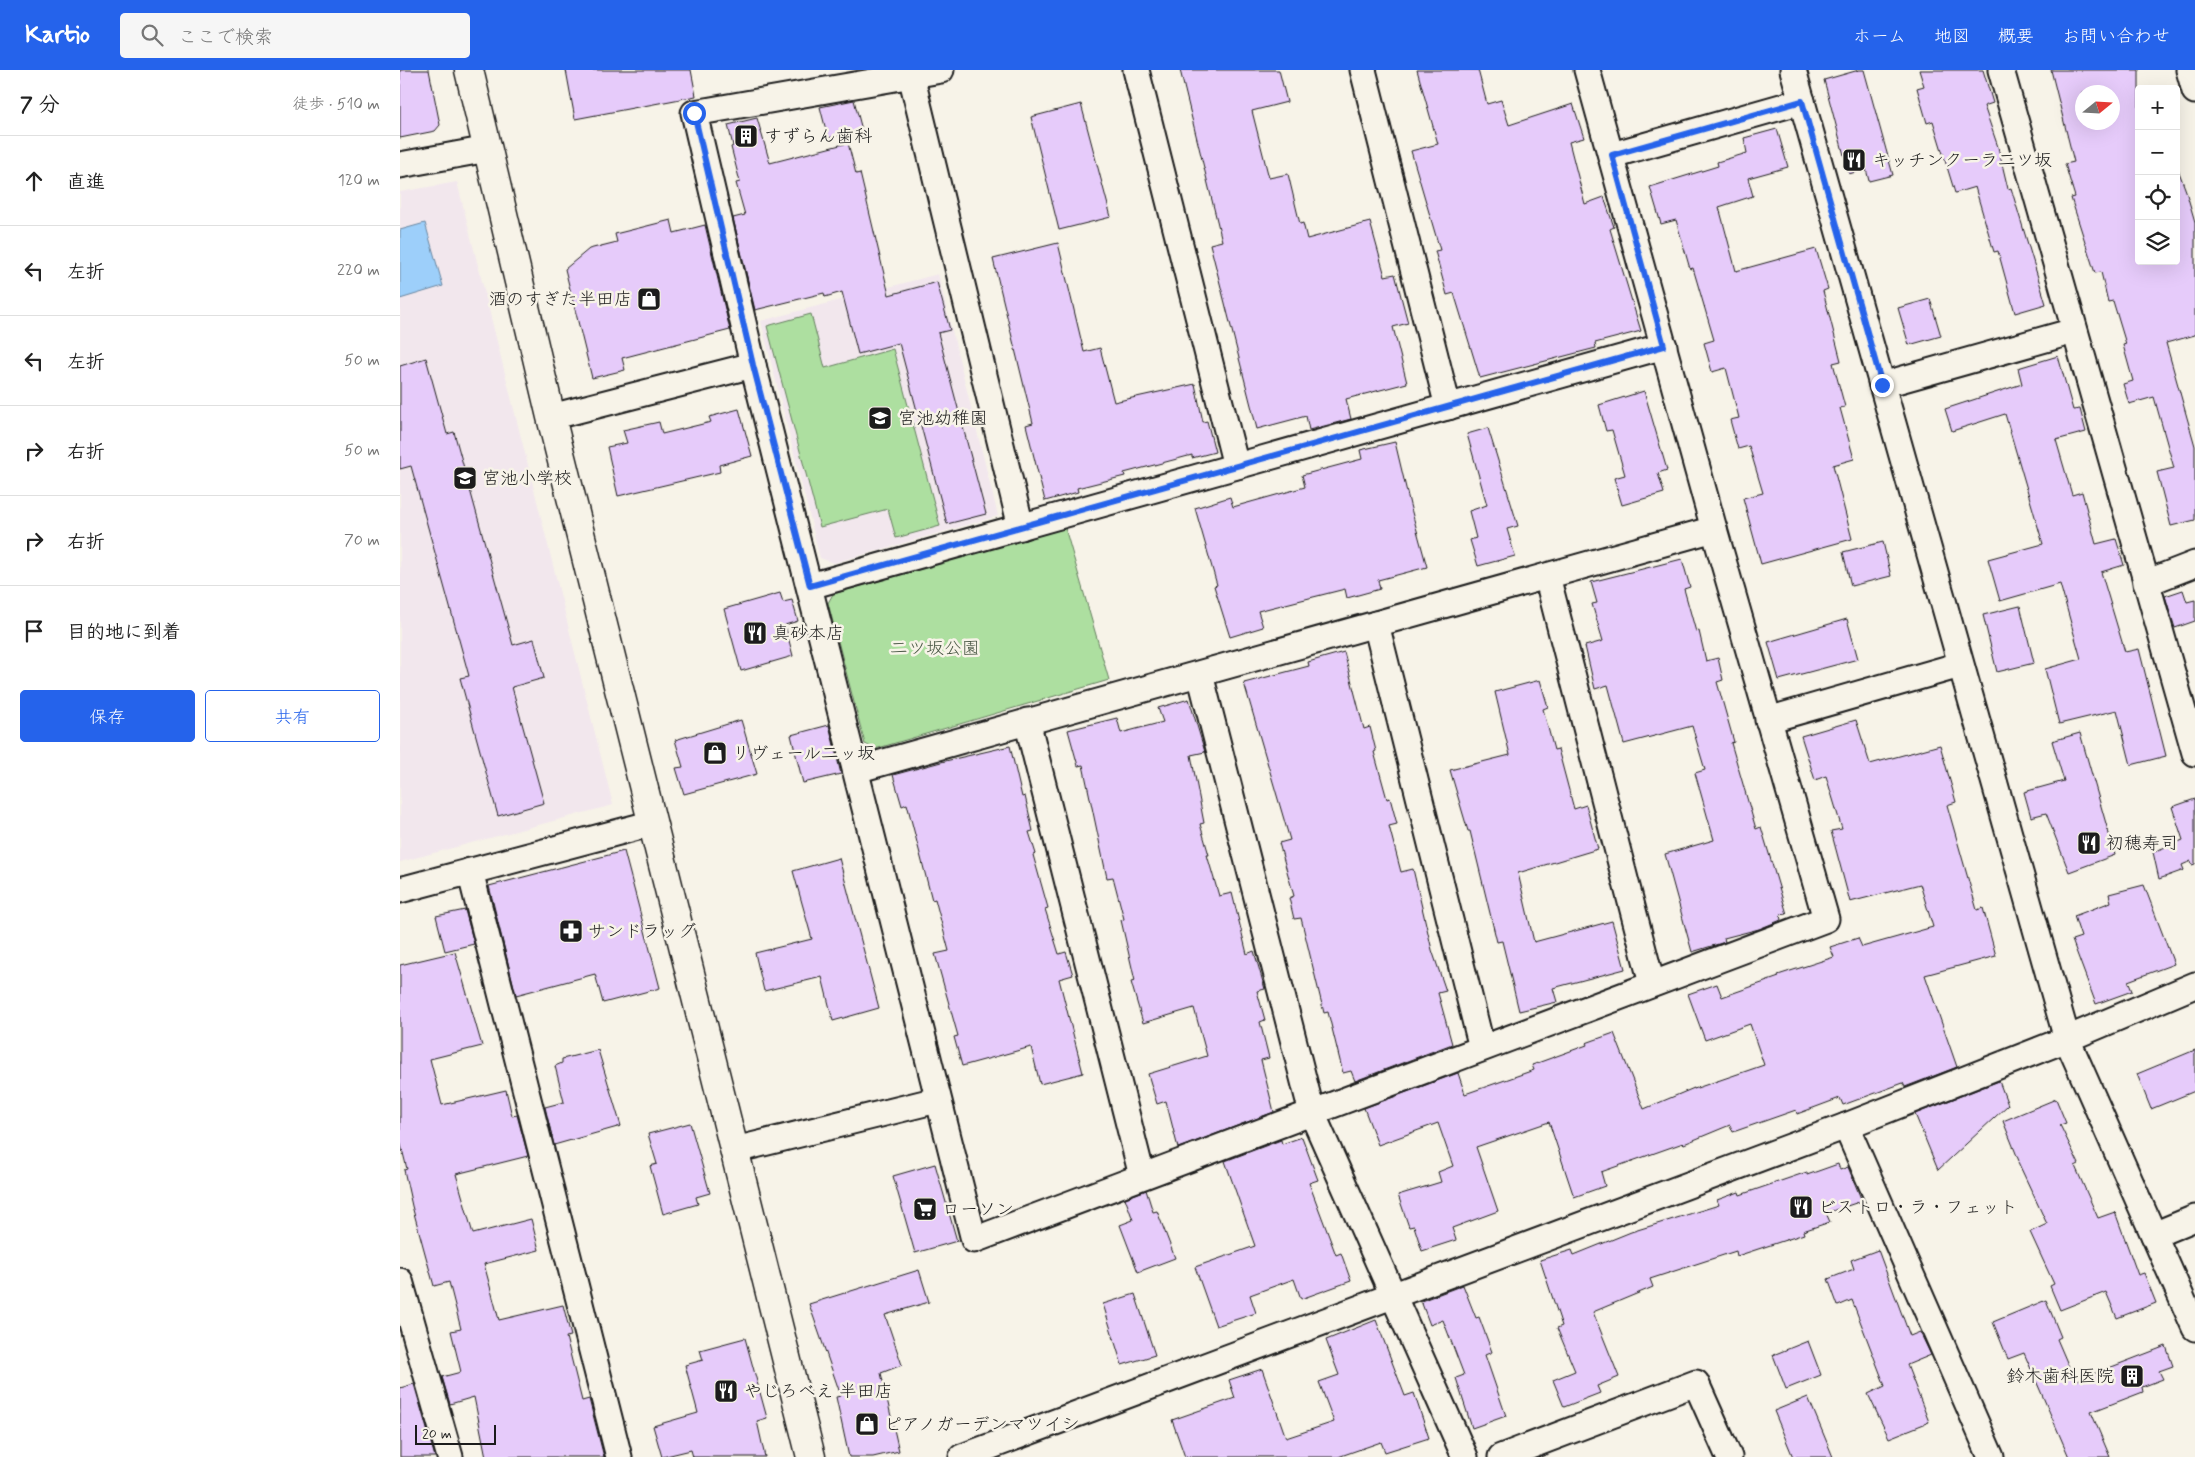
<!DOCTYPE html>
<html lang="ja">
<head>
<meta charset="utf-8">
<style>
	body { margin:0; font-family:Mynerve,"Klee One",sans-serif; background:#f6f6f6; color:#222 }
	.controls { position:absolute; right:15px; top:15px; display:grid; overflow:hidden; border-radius:5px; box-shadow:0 5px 20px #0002 }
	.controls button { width:45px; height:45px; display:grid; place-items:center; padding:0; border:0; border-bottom:1px solid #e0e0e0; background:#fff; color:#222; font:25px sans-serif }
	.compass { position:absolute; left:1675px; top:15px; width:45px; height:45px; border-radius:50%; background:#fff; box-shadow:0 5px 20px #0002; rotate:72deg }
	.scale { position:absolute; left:15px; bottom:12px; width:81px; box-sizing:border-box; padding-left:5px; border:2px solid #1c1c1c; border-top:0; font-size:14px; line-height:18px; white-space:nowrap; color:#1c1c1c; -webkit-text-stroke:4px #f7f3e8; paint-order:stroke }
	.stop { position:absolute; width:15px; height:15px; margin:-11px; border:4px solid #2563eb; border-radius:50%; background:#fff }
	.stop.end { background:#2563eb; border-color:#fff; box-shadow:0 1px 5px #0008 }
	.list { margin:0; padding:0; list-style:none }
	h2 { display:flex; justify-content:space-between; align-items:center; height:65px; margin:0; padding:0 20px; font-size:21px }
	h2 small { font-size:16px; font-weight:400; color:#767676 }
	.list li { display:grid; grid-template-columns:32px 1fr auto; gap:15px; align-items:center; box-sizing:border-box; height:90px; padding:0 20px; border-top:1px solid #e0e0e0 }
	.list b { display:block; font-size:19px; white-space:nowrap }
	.list em { font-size:16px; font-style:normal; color:#767676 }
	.actions { display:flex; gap:10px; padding:15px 20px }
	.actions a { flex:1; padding:11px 0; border:1px solid #2563eb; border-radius:5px; text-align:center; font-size:18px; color:#2563eb }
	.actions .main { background:#2563eb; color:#fff }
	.icon { flex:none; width:28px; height:28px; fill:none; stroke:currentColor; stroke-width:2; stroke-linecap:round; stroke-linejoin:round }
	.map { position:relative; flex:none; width:1795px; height:1387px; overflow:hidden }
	header { display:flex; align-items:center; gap:30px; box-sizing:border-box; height:70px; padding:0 25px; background:#2563eb; color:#fff }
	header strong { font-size:24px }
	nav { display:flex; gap:28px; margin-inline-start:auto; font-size:18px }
	.search { width:350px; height:45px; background:#f6f6f6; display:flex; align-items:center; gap:12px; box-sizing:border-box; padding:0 18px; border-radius:5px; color:#767676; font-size:19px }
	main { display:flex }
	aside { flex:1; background:#fff }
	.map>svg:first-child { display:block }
	.built { fill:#f2e7ed }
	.green { fill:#addfa0; stroke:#647e5e }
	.water { fill:#9dcffa; stroke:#6987a1 }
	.building { fill:#e6cbfa; stroke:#1c1c1c; fill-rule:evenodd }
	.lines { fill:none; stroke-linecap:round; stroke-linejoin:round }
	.minor-casing { stroke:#1c1c1c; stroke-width:29 }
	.tertiary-casing { stroke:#1c1c1c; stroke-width:31 }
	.minor { stroke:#f7f3e8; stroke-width:25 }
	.tertiary { stroke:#f7f3e8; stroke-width:28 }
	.route { stroke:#2563eb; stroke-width:6 }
	.labels { text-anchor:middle; stroke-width:5; stroke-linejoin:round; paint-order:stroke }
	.poi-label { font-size:18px; fill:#1c1c1c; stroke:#f7f3e8; text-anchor:start }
	.park-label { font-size:18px; fill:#485644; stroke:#f7f3e8 }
</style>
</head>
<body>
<header>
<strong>Kartio</strong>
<div class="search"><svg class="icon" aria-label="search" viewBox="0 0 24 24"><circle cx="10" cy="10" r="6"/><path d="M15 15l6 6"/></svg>ここで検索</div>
<nav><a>ホーム</a><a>地図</a><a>概要</a><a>お問い合わせ</a></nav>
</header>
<main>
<aside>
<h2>7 分<small>徒歩 · 510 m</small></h2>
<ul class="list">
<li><svg class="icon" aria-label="ahead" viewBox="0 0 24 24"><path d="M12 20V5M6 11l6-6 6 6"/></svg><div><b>直進</b></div><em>120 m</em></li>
<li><svg class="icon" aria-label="left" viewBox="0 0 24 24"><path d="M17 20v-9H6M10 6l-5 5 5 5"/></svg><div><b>左折</b></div><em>220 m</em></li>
<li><svg class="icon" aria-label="left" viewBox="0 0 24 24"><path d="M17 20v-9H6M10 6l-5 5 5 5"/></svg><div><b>左折</b></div><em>50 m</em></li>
<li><svg class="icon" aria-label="right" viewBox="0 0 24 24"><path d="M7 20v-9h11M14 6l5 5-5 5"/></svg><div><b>右折</b></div><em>50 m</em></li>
<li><svg class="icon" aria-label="right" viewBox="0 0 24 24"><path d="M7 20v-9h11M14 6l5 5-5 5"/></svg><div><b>右折</b></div><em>70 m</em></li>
<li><svg class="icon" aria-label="arrive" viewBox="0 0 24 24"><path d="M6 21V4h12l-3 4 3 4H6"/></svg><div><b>目的地に到着</b></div></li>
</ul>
<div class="actions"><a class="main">保存</a><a>共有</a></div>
</aside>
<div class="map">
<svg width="1795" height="1387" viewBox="0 0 1795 1387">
	<rect width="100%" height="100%" fill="#f7f3e8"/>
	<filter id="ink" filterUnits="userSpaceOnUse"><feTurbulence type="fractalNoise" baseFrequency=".02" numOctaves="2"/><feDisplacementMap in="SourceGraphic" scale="10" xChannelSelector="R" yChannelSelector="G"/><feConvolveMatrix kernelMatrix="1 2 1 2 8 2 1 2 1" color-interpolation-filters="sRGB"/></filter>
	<g filter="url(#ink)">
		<g class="built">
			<path d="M57 112 213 735 0 792V122Z"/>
			<path d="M538 204 598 446 434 493 420 488 361 251Z"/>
		</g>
		<g class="green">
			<path d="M411 244 425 298 493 279 540 456 496 468 488 439 420 457 367 256Z"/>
			<path d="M665 458 709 610 475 679 465 674 428 533 433 524Z"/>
		</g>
		<path class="water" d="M25 153 43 216 0 229V160Z"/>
		<g class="building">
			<path d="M0 0H29L40 55 35 61 0 68Z"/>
			<path d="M166 0H291L296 26 175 49Z"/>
			<path d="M780 0H879L887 32 852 41 869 108 888 104 900 154 903 153 907 169 970 152 985 206 995 204 1008 253 993 257 1007 313 946 329 951 349 909 360 906 346 857 359 810 174 822 171Z"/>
			<path d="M1017 0H1078L1087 34 1101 30 1109 55 1173 34 1184 68 1169 72 1185 134 1204 127 1214 157 1210 159 1241 261 1195 273 1196 278 1080 308 1054 223 1047 225 1035 181 1040 180 1011 81 1038 74Z"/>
			<path d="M1459 0H1464L1493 105 1469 111 1466 99 1449 104 1424 10Z"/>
			<path d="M1519 0H1583L1593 33 1584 36 1598 77 1608 119 1611 118 1646 234 1615 243 1598 181 1594 182 1575 117 1555 123 1533 51 1527 53 1517 18 1524 16Z"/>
			<path d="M1651 0H1739V191H1776V94L1786 121 1795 152V265L1766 273 1795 376V450L1771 456 1757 402 1774 398 1754 327 1729 334 1723 314 1733 311 1723 275 1726 274 1713 231 1708 232 1701 202 1695 203 1671 128 1675 127 1665 94 1674 92ZM1682 22H1712V52H1682Z"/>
			<path d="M454 30 462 60 428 68 420 37Z"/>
			<path d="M681 34 711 147 659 160 631 47Z"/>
			<path d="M357 48 370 93 448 73 456 104 460 103 489 225 537 212 550 260 538 263 586 444 547 454 499 273 458 284 442 222 425 227 424 223 355 240 333 148 345 145 336 113 340 112 331 77 333 76 328 55Z"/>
			<path d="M1377 59 1388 97 1348 108 1353 126 1319 137 1336 201 1416 179 1428 219 1423 221 1441 291 1433 293 1445 337 1440 338 1454 389 1433 395 1452 469 1361 494 1343 428 1363 423 1349 376 1338 379 1330 350 1339 348 1326 298 1312 302 1304 273 1314 270 1293 198 1290 199 1276 150 1261 154 1250 117 1318 96 1317 92 1347 83 1344 68Z"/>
			<path d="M271 150 274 163 305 155 330 260 222 288 225 300 192 308 165 199 189 179 217 172 215 164Z"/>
			<path d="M658 173 684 282 700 278 714 332 795 314 803 352 807 351 815 382 792 388V385L724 403 725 406 677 418 678 422 645 431 626 355 633 353 593 189Z"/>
			<path d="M1530 229 1541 266 1509 275 1498 238Z"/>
			<path d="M1658 286 1673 340 1680 339 1686 362 1656 370 1672 425 1682 422 1696 474 1716 469 1724 495 1701 502 1725 582 1739 579 1766 686 1731 695 1717 640 1659 654 1645 599 1681 589 1660 514 1600 531 1588 489 1643 474 1605 344 1552 361 1545 339 1622 314 1618 298Z"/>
			<path d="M26 288 47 364 54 362 113 575 134 569 144 608 112 617 144 733 98 746 60 608 69 606 11 396 0 399V296Z"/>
			<path d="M1244 321 1267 400 1258 403 1264 423 1222 435 1214 408 1225 405 1212 360 1206 361 1199 335Z"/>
			<path d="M339 339 352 386 319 395 320 402 218 426 207 377 227 373 223 360 259 352 262 364 311 352 309 347Z"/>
			<path d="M1088 358 1118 456 1107 459 1115 486 1078 496 1070 470 1076 468 1069 441 1087 435 1067 364Z"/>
			<path d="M995 372 1010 435 1027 497 978 510 980 519 947 528 945 519 858 541 863 557 830 567 814 516 817 515 795 438 830 427 833 437 905 417 902 405 962 389 960 380Z"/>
			<path d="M1483 472 1491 506 1451 516 1443 482Z"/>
			<path d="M1282 489 1290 517 1284 519 1296 562 1299 561 1306 591 1318 588 1323 610 1317 612 1334 672 1331 673 1356 759 1361 757 1387 844 1380 845 1381 850 1359 859 1324 868 1325 872 1292 882 1265 784 1314 770 1295 703 1305 700 1292 656 1224 674 1208 615 1195 619 1185 576 1203 571 1192 534 1197 533 1191 512Z"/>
			<path d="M1783 520 1787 532 1795 530V551L1775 558 1765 526Z"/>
			<path d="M380 523 383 532 392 530 398 551 385 555 393 586 341 601 324 539Z"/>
			<path d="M1620 536 1634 593 1597 602 1583 545Z"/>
			<path d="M1447 549 1458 589 1379 610 1368 572Z"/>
			<path d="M944 582 964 659 970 657 976 681 974 682 987 729 990 728 997 754 989 756 1001 802 1013 799 1032 880 1046 921 1038 923 1052 974 955 1011 951 1001 943 1003 928 942 924 943 901 848 894 849 889 828 894 826 879 773 890 770 844 613 909 596 908 592Z"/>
			<path d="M1140 610 1148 637 1143 639 1154 680 1158 679 1174 739 1186 735 1198 779 1118 803 1134 872 1212 851 1225 899 1153 918 1157 932 1119 941 1102 871 1097 872 1070 761H1068L1050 700 1110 685 1095 622Z"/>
			<path d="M789 629 805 682 791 685 804 753 800 754 809 785H807L819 826 832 823 847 884 854 881 865 919 857 921 865 950 860 952 869 988 861 990 874 1042 778 1078 766 1031 757 1034 748 1004 807 986 794 938 743 953 731 912 735 911 721 850 724 849 713 807 707 808 683 695 678 696 668 660 717 648 721 663 763 652 758 638Z"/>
			<path d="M341 650 357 704 284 724 276 698 283 697 275 670Z"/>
			<path d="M1456 650 1470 694 1540 675 1556 732 1547 735 1577 840 1583 838 1596 886 1525 905 1557 997 1505 1017 1503 1013 1443 1035 1440 1028 1397 1044 1396 1040 1333 1062 1330 1055 1284 1074 1283 1073 1201 1102 1205 1116 1174 1127 1149 1052 1076 1077 1098 1141 1052 1158 1056 1170 1022 1181 1014 1156 1009 1157 998 1125 1041 1112 1038 1102 1053 1096 1038 1053 978 1075 964 1038 1058 1003 1065 1024 1134 1000 1132 995 1187 975 1186 973 1214 963 1244 1039 1294 1018V1019L1364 995 1350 954 1305 970 1288 924 1317 914 1322 927 1379 907 1378 905 1434 887 1430 877 1458 868 1462 877 1533 857 1520 814 1450 832 1431 761 1442 759 1426 706 1415 710 1401 666Z"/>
			<path d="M429 655 441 704 403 713 391 665Z"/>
			<path d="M1680 663 1715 785 1669 802 1646 743 1631 747 1624 722 1664 711 1652 671Z"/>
			<path d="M610 676 622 727 625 726 633 761 629 762 636 784 633 785 648 838 645 839 659 884 666 882 673 905 659 909 683 1003 640 1014 631 977 562 996 554 967 558 966 535 884 549 881 535 829 532 830 507 734 502 736 493 705 541 692Z"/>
			<path d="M1795 729V794L1792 795 1791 791 1782 795 1784 800 1759 809 1753 782 1783 770 1772 737Z"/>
			<path d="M224 781 260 918 203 933 195 904 116 925 89 816Z"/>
			<path d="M439 788 479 938 433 951 422 907 364 921 355 883 412 869 393 801Z"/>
			<path d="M1744 815 1774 894 1728 911 1732 921 1696 934 1672 870 1681 867 1674 846 1711 832 1709 824Z"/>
			<path d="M65 840 74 874 45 881 36 846Z"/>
			<path d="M55 882 82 976 30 989 42 1035 106 1020 112 1046 117 1045 128 1086 56 1104 73 1164 131 1149 139 1180 84 1194 99 1250 163 1235 171 1266 166 1267 182 1331 189 1329 204 1387H86L74 1327 50 1334 42 1307 61 1302 51 1261 61 1259 49 1212 34 1216 12 1136 4 1100 7 1099 0 1071V895Z"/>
			<path d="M198 980 221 1056 154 1075 145 1037 164 1032 155 996 162 993V989Z"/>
			<path d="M1795 980V1021L1751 1039 1737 1004Z"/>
			<path d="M1599 1011 1608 1035 1538 1100 1515 1044Z"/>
			<path d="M1656 1029 1666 1053 1660 1055 1679 1094 1675 1096 1698 1148 1715 1142 1738 1205 1744 1203 1756 1233 1717 1248 1706 1222 1660 1240 1650 1216 1654 1214 1630 1162 1647 1154 1618 1092 1619 1091 1603 1051Z"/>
			<path d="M290 1053 310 1123 296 1127 298 1134 263 1144 250 1096 257 1094 248 1064Z"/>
			<path d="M902 1067 918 1110 909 1113 936 1185 941 1183 951 1211 901 1229 894 1209 850 1225 856 1243 816 1256 795 1197 855 1176 825 1091 881 1070 882 1074Z"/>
			<path d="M535 1094 557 1171 515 1183 493 1106Z"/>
			<path d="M1438 1094 1440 1100 1448 1097 1462 1131 1426 1143 1430 1152 1403 1161 1404 1164 1337 1186 1336 1181 1250 1209 1253 1217 1193 1242 1219 1307 1197 1316 1200 1323 1164 1337 1153 1310 1175 1301 1157 1258 1162 1256 1140 1190 1172 1180 1174 1185 1231 1162 1319 1135 1317 1130 1339 1122 1340 1125 1407 1102V1105Z"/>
			<path d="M746 1120 753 1142 757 1141 775 1188 738 1202 720 1155 733 1150 725 1128Z"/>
			<path d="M1478 1180 1510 1266 1520 1262 1531 1285 1507 1295 1529 1352 1489 1368 1468 1324 1485 1316 1452 1230 1438 1236 1428 1209 1454 1199 1451 1190Z"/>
			<path d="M519 1200 529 1232 485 1245 502 1295 481 1303 499 1381 473 1387H449L436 1327 441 1326 409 1234Z"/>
			<path d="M1063 1215 1076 1248 1079 1247 1092 1282 1085 1285 1106 1346 1072 1358 1056 1308 1064 1305 1043 1250 1030 1255 1021 1231Z"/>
			<path d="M735 1224 755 1285 722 1295 703 1234Z"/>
			<path d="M1646 1230 1661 1267 1657 1269 1675 1311 1766 1276 1773 1296 1759 1301 1763 1309 1742 1317 1743 1322 1691 1342 1710 1387H1669L1624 1283 1608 1289 1593 1252Z"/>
			<path d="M976 1250 1005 1326 1014 1323 1029 1368 985 1382 981 1372 938 1387H785L772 1350 835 1328 829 1310 862 1299 886 1368 934 1352 919 1312 939 1305 926 1270Z"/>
			<path d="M345 1268 367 1348 357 1351 365 1387H293L291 1380 262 1387 253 1356 298 1343 285 1295 303 1290 300 1280Z"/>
			<path d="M1408 1271 1421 1305 1386 1319 1373 1285Z"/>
			<path d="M14 1314 35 1387H0V1318Z"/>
			<path d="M1408 1327 1433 1387H1393L1374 1341Z"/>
		</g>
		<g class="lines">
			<g class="minor-casing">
				<g id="minor">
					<path d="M541 0 294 43 353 295 574 1170 1426 849 1314 459 1187 0"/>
					<path d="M736 0 836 396"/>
					<path d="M963 0 1048 337"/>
					<path d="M1393 0 1667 969 1795 1258"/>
					<path d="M1601 0 1795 683"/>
					<path d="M1789 0 1795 21"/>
					<path d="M511 5 621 457"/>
					<path d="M1212 85 1402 31"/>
					<path d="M0 95 88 79"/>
					<path d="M1482 315 1674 261"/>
					<path d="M151 347 353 295"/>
					<path d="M1147 506 1252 914"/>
					<path d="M1746 513 1795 494"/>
					<path d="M410 516 1264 276"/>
					<path d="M976 554 1082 978"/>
					<path d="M800 604 912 1043 1065 1387"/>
					<path d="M1368 650 1560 595"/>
					<path d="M627 651 742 1106"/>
					<path d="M456 700 1314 459"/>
					<path d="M70 801 219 1387"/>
					<path d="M0 820 253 753"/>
					<path d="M1446 1056 1591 1387"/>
					<path d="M335 1080 537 1030"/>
					<path d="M1754 1165 1795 1148"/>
					<path d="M0 1211 50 1387"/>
					<path d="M562 1387 1446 1056 1667 969 1795 915"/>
					<path d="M1101 1387 1296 1313 1329 1387"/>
				</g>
			</g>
			<g class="tertiary-casing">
				<path id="tertiary" d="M69 0 151 347 411 1387"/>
			</g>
			<use href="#minor" class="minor"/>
			<use href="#tertiary" class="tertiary"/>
		</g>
	</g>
	<g class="lines" filter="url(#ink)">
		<path class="route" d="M294 43 353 295 410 516 1264 276 1212 85 1402 31 1482 315"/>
	</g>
	<defs>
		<g id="building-square" transform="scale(1.25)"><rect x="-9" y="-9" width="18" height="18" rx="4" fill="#1c1c1c" stroke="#f7f3e8"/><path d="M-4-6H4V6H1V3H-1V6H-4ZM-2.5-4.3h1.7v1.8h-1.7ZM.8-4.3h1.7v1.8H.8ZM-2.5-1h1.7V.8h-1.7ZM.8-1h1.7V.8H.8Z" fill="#fff"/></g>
		<g id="restaurant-square" transform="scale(1.25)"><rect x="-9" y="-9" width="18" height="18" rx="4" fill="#1c1c1c" stroke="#f7f3e8"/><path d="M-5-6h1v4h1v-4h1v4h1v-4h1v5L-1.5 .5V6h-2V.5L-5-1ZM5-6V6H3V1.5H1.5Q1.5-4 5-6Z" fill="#fff"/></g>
		<g id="shop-square" transform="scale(1.25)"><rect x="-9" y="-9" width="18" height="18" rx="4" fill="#1c1c1c" stroke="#f7f3e8"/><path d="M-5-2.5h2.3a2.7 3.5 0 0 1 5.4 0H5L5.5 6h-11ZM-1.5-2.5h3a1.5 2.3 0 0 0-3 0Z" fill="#fff"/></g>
		<g id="school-square" transform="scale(1.25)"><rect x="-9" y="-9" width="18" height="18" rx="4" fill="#1c1c1c" stroke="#f7f3e8"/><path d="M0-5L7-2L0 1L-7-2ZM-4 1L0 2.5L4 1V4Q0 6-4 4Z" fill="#fff"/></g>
		<g id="pharmacy-square" transform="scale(1.25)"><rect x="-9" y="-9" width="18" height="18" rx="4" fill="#1c1c1c" stroke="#f7f3e8"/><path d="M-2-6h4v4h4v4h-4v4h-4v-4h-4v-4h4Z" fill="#fff"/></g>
		<g id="supermarket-square" transform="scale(1.25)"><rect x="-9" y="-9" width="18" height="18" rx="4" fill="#1c1c1c" stroke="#f7f3e8"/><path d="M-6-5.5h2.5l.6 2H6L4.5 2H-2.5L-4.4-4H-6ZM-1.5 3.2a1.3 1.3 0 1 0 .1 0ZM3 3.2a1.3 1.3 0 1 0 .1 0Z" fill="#fff"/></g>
	</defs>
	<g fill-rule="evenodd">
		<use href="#building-square" x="346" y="66"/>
		<use href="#restaurant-square" x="1454" y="90"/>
		<use href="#shop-square" x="249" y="229"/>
		<use href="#school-square" x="480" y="348"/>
		<use href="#school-square" x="65" y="408"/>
		<use href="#restaurant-square" x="355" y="563"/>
		<use href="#shop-square" x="315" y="683"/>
		<use href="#restaurant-square" x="1689" y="773"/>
		<use href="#pharmacy-square" x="171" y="861"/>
		<use href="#restaurant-square" x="1401" y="1137"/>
		<use href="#supermarket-square" x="525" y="1139"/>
		<use href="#building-square" x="1732" y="1306"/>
		<use href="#restaurant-square" x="326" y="1321"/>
		<use href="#shop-square" x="467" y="1354"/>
	</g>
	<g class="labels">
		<g class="poi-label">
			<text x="364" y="72">すずらん歯科</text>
			<text x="1472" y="96">キッチンクーラ二ツ坂</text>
			<text x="232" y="235" text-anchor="end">酒のすぎた半田店</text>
			<text x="498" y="354">宮池幼稚園</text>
			<text x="82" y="414">宮池小学校</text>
			<text x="372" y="569">真砂本店</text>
			<text x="332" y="689">リヴェール二ッ坂</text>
			<text x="1706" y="779">初穂寿司</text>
			<text x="188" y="867">サンドラッグ</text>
			<text x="1418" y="1143">ビストロ・ラ・フェット</text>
			<text x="542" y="1145">ローソン</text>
			<text x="1714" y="1312" text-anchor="end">鈴木歯科医院</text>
			<text x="344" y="1327">やじろべえ 半田店</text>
			<text x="484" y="1360">ピアノガーデンマツイシ</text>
		</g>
		<g class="park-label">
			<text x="535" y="584">二ツ坂公園</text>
		</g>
	</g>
</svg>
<div class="controls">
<button>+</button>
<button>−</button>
<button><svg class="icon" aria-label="locate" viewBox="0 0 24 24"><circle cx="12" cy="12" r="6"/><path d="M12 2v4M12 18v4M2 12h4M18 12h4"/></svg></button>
<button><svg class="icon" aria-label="layers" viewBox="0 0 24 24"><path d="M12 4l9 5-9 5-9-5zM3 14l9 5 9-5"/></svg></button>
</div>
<svg class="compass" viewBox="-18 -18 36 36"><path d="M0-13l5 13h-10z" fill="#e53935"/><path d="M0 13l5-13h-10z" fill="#767676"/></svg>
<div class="scale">20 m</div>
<div class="stop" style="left:294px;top:43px"></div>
<div class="stop end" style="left:1482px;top:315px"></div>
</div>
</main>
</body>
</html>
